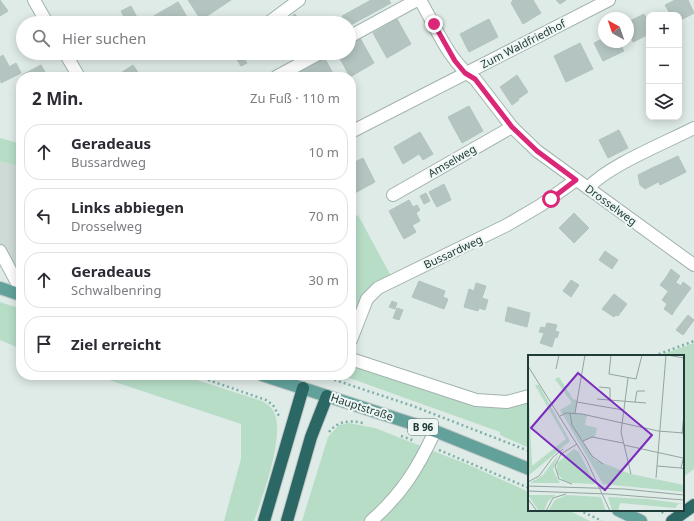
<!DOCTYPE html>
<html lang="de">
<head>
<meta charset="utf-8">
<style>
	body { margin:0; font-family:"Noto Sans",sans-serif; background:#f7f7f7; color:#2b2b33 }
	.controls { position:absolute; right:12px; top:12px; display:grid; overflow:hidden; border-radius:8px; box-shadow:0 2px 10px #0003 }
	.controls button { width:36px; height:36px; display:grid; place-items:center; padding:0; border:0; border-bottom:1px solid #e1e1e2; background:#fff; color:#2b2b33; font:20px sans-serif }
	.compass { position:absolute; left:598px; top:12px; width:36px; height:36px; border-radius:50%; background:#fff; box-shadow:0 2px 10px #0003; rotate:320deg }
	.stop { position:absolute; width:12px; height:12px; margin:-9px; border:3px solid #db2777; border-radius:50%; background:#fff }
	.stop.end { background:#db2777; border-color:#fff; box-shadow:0 1px 4px #0008 }
	.list { margin:0; padding:0; list-style:none }
	h2 { display:flex; justify-content:space-between; align-items:center; height:52px; margin:0; padding:0 16px; font-size:17px }
	h2 small { font-size:13px; font-weight:400; color:#7c7c81 }
	.list li { display:grid; grid-template-columns:26px 1fr auto; gap:12px; align-items:center; box-sizing:border-box; height:56px; margin:0 8px 8px; padding:0 8px; border:1px solid #e1e1e2; border-radius:16px }
	.list b { display:block; font-size:15px; white-space:nowrap }
	.list p { margin:0; font-size:13px; white-space:nowrap; color:#7c7c81 }
	.list em { font-size:13px; font-style:normal; color:#7c7c81 }
	.icon { flex:none; width:22px; height:22px; fill:none; stroke:currentColor; stroke-width:2; stroke-linecap:round; stroke-linejoin:round }
	.map { position:relative; flex:none; width:694px; height:521px; overflow:hidden }
	.search { position:absolute; background:#fff; box-shadow:0 2px 10px #0003; left:16px; top:16px; width:340px; height:44px; display:flex; align-items:center; gap:10px; box-sizing:border-box; padding:0 14px; border-radius:22px; color:#7c7c81; font-size:15px }
	.panel { position:absolute; background:#fff; box-shadow:0 2px 10px #0003; left:16px; top:72px; width:340px; height:308px; border-radius:16px }
	.map>svg:first-child { display:block }
	.built { fill:#cddad6 }
	.green { fill:#b7ddc7 }
	.building { fill:#b4c5c1; stroke:#b1c4bf }
	.lines { fill:none; stroke-linecap:round; stroke-linejoin:round }
	.minor-casing { stroke:#a2b3af; stroke-width:14 }
	.major-casing { stroke:#c1c8c7; stroke-width:14 }
	.highway-casing { stroke:#c1c8c7; stroke-width:14 }
	.path { stroke:#7eafa8; stroke-width:2.5; stroke-dasharray:2 3; stroke-linecap:butt }
	.minor { stroke:#fff; stroke-width:12 }
	.major { stroke:#62a29b; stroke-width:12 }
	.highway { stroke:#2b6865; stroke-width:12 }
	.route { stroke:#db2777; stroke-width:5 }
	.labels { text-anchor:middle; stroke-width:4; stroke-linejoin:round; paint-order:stroke }
	.shield { fill:#eff7f5; stroke:#5e7371; stroke-width:1 }
	.shield-label { font-size:10px; font-weight:bold; fill:#203b38 }
	.street-label { font-size:11px; fill:#203b38; stroke:#eff7f5 }
	.inset-road { fill:none; stroke:#93a5a1; stroke-width:1 }
	.view { fill:#7b2cbf; fill-opacity:0.15; stroke:#7b2cbf; stroke-width:2 }
	.inset-edge { fill:none; stroke:#203b38; stroke-width:2 }
</style>
</head>
<body>
<div class="map">
<svg width="694" height="521" viewBox="0 0 694 521">
	<rect width="100%" height="100%" fill="#dfebe7"/>
	<path class="built" d="M0 161 21 167V269L0 262Z"/>
	<g class="green">
		<path d="M0 138 21 144V167L0 161Z"/>
		<path d="M358 215 392 278 377 286 351 336V219Z"/>
		<path d="M0 302 21 309V349L0 340Z"/>
		<path d="M694 343V469L683 477V356H658Z"/>
		<path d="M351 361 462 398H529V448L500 435V432L341 375H351Z"/>
		<path d="M94 375H181L262 401C265 403 269 405 272 409 288 430 262 497 254 521H224L241 459V424Z"/>
		<path d="M349 423 375 428 469 465 529 492V510H568L590 521H302L328 437 339 425Z"/>
	</g>
	<g class="building">
		<path d="M0 0 8 11 0 16Z"/>
		<path d="M188 0H231L201 20Z"/>
		<path d="M371 0H389L391 3 349 26V23H346L342 16Z"/>
		<path d="M533 0 541 13 523 24 511 3 513 0Z"/>
		<path d="M556 0H566L560 4Z"/>
		<path d="M675 0H688L694 13 679 21V15H671L665 5Z"/>
		<path d="M178 2 183 10 160 23H155L152 17Z"/>
		<path d="M131 6 140 23H127L121 11Z"/>
		<path d="M183 10 190 23H160Z"/>
		<path d="M295 14 301 23H293L290 18Z"/>
		<path d="M644 14 649 23V34L633 42 628 32V22Z"/>
		<path d="M85 16 89 23H77L76 22Z"/>
		<path d="M105 18 108 23H97Z"/>
		<path d="M397 19 411 44 387 58 373 33Z"/>
		<path d="M489 19 498 37 469 52 460 34Z"/>
		<path d="M360 38 374 63 350 77 337 53H349V45Z"/>
		<path d="M604 38V42H619L624 51 603 61 594 43Z"/>
		<path d="M580 43 593 69 566 82 554 56Z"/>
		<path d="M237 53H240L247 63 241 66 234 55Z"/>
		<path d="M248 53H257L258 55 252 59Z"/>
		<path d="M3 55 9 66 0 72V57Z"/>
		<path d="M324 57 335 77H303L300 71Z"/>
		<path d="M16 63 21 73 1 83 0 72Z"/>
		<path d="M41 65 48 77H23L22 75Z"/>
		<path d="M133 65 141 77H115Z"/>
		<path d="M517 75 528 92 518 99 519 100 512 105 500 87Z"/>
		<path d="M469 106 483 131 462 143 448 117Z"/>
		<path d="M619 130 628 148 608 158 599 140Z"/>
		<path d="M420 132 433 154 423 160 419 154 403 164 394 147Z"/>
		<path d="M678 156 686 172 660 185 652 168Z"/>
		<path d="M363 158 375 182 353 194 351 189V164Z"/>
		<path d="M652 168 658 182 645 189 640 185 638 175Z"/>
		<path d="M444 184 449 195 434 202 429 192Z"/>
		<path d="M426 193 430 201 424 204 420 196Z"/>
		<path d="M449 195 451 200 437 207 434 202Z"/>
		<path d="M409 200 413 207 417 205 420 210 416 213 420 221 400 232 389 211Z"/>
		<path d="M574 213 589 228 574 243 559 228Z"/>
		<path d="M412 225 416 232 404 239 400 232Z"/>
		<path d="M605 251 618 260 612 269 599 260Z"/>
		<path d="M671 269 680 276 676 282 667 276Z"/>
		<path d="M667 276 675 282 668 291 660 285Z"/>
		<path d="M571 280 579 285 571 297 563 291Z"/>
		<path d="M419 281 445 291 443 297 448 299 444 309 412 297Z"/>
		<path d="M675 282 681 286 683 282 691 288 675 310 662 300Z"/>
		<path d="M476 283 486 286 482 298 488 300 485 310 479 308 478 311 464 307 469 289 474 291Z"/>
		<path d="M614 294 627 304 618 316 616 315 614 317 602 309Z"/>
		<path d="M392 301 397 303 395 309 389 307Z"/>
		<path d="M667 304 675 310 672 315 664 309Z"/>
		<path d="M508 307 530 313 527 327 505 321Z"/>
		<path d="M397 308 403 310 399 320 393 318Z"/>
		<path d="M688 315 694 320 683 335 676 330Z"/>
		<path d="M547 323 557 325 555 331 559 332 557 338 555 337 552 347 540 343 544 333 539 332 541 327 545 328Z"/>
	</g>
	<g class="lines">
		<g class="minor-casing">
			<g id="minor">
				<path d="M34 0 47 23"/>
				<path d="M420 0C435 25 450 64 475 79L512 127 537 151 694 265"/>
				<path d="M268 23 299 0"/>
				<path d="M349 37 417 0"/>
				<path d="M65 53 79 77"/>
				<path d="M276 77 320 53"/>
				<path d="M351 132 609 0"/>
				<path d="M588 188C609 165 665 143 694 128"/>
				<path d="M393 195 512 127"/>
				<path d="M0 251 21 290"/>
				<path d="M351 340 367 299 378 288 507 225 541 205 576 180"/>
				<path d="M351 359 476 400 507 402 529 396"/>
				<path d="M371 521C402 494 418 468 435 431"/>
			</g>
		</g>
		<g class="major-casing">
			<g id="major">
				<path d="M0 288 21 295"/>
				<path d="M262 375 435 431 529 469"/>
				<path d="M618 510 641 521"/>
			</g>
		</g>
		<g class="highway-casing">
			<g id="highway">
				<path d="M264 521 303 388"/>
				<path d="M287 521 311 437 327 396"/>
				<path d="M672 521 694 505"/>
			</g>
		</g>
		<g class="path">
			<path d="M654 356 694 341"/>
			<path d="M194 375 266 400 273 405 279 416"/>
			<path d="M320 375 413 406 529 451"/>
			<path d="M329 432C338 421 349 420 363 423"/>
			<path d="M401 436 415 441"/>
			<path d="M439 450 529 488"/>
			<path d="M579 510 602 521"/>
			<path d="M657 510 664 513"/>
		</g>
		<use href="#minor" class="minor"/>
		<use href="#major" class="major"/>
		<use href="#highway" class="highway"/>
	</g>
	<g class="lines">
		<path class="route" d="M434 24 455 61 465 73 475 79 512 127 537 151 576 180 551 199"/>
	</g>
	<g class="labels">
		<rect class="shield" x="408" y="419" width="30" height="16" rx="3"/>
		<g class="shield-label">
			<text x="423" y="431">B 96</text>
		</g>
		<g class="street-label">
			<text transform="translate(523 44) rotate(-27)" y="4">Zum Waldfriedhof</text>
			<text transform="translate(452 161) rotate(-30)" y="4">Amselweg</text>
			<text transform="translate(611 205) rotate(36)" y="4">Drosselweg</text>
			<text transform="translate(453 252) rotate(-25)" y="4">Bussardweg</text>
			<text transform="translate(362 407) rotate(18)" y="4">Hauptstraße</text>
		</g>
	</g>
	<g transform="translate(528 355)">
		<rect width="156" height="156" fill="#dfebe7"/>
		<path d="M31 22 45 44 49 45 47 58 59 60 57 70 69 73 67 82 54 86 67 105 103 119 156 130V137L75 129 32 55 44 48 27 24ZM0 25 4 111 38 84 7 30H11L42 86 0 121ZM46 94 51 97 67 129 43 128 35 125 29 118V108ZM30 100 25 115 32 128H2L15 120ZM0 140H28L20 146 16 156H11ZM39 140 73 142 78 156H20L27 145ZM80 142 120 144 156 149H150L147 153 92 148 90 156H84Z" fill="#b7ddc7"/>
		<path class="inset-road" d="M83 0 81 19 108 24 114 0M139 0 156 3M0 11 58 104 82 156M28 14 31 0M100 23 93 77 103 119M71 32 82 33V44M69 44 118 48M49 47 95 55M107 47 109 36H117M42 58 44 70 64 101 75 109M47 58 57 0M32 61 38 58 54 59 130 76 156 78M154 79 156 59M55 86 64 82 95 88M96 90 155 103M156 101 153 113 156 114M129 111 153 113M128 123 138 0M0 127 11 121 25 102 35 94M44 129 31 124 27 111 33 99 49 89M0 131 96 134 156 140M0 136 80 139 156 145M0 144 9 156M18 156 25 143 38 139"/>
		<path class="view" d="M50 18 124 80 77 135 3 73Z"/>
		<rect width="156" height="156" class="inset-edge"/>
	</g>
</svg>
<div class="controls">
<button>+</button>
<button>−</button>
<button><svg class="icon" aria-label="layers" viewBox="0 0 24 24"><path d="M12 4l9 5-9 5-9-5zM3 14l9 5 9-5"/></svg></button>
</div>
<svg class="compass" viewBox="-18 -18 36 36"><path d="M0-13l5 13h-10z" fill="#e53935"/><path d="M0 13l5-13h-10z" fill="#7c7c81"/></svg>
<div class="stop" style="left:551px;top:199px"></div>
<div class="stop end" style="left:434px;top:24px"></div>
<div class="search"><svg class="icon" aria-label="search" viewBox="0 0 24 24"><circle cx="10" cy="10" r="6"/><path d="M15 15l6 6"/></svg>Hier suchen</div>
<section class="panel">
<h2>2 Min.<small>Zu Fuß · 110 m</small></h2>
<ul class="list">
<li><svg class="icon" aria-label="ahead" viewBox="0 0 24 24"><path d="M12 20V5M6 11l6-6 6 6"/></svg><div><b>Geradeaus</b><p>Bussardweg</p></div><em>10 m</em></li>
<li><svg class="icon" aria-label="left" viewBox="0 0 24 24"><path d="M17 20v-9H6M10 6l-5 5 5 5"/></svg><div><b>Links abbiegen</b><p>Drosselweg</p></div><em>70 m</em></li>
<li><svg class="icon" aria-label="ahead" viewBox="0 0 24 24"><path d="M12 20V5M6 11l6-6 6 6"/></svg><div><b>Geradeaus</b><p>Schwalbenring</p></div><em>30 m</em></li>
<li><svg class="icon" aria-label="arrive" viewBox="0 0 24 24"><path d="M6 21V4h12l-3 4 3 4H6"/></svg><div><b>Ziel erreicht</b></div></li>
</ul>
</section>
</div>
</body>
</html>
